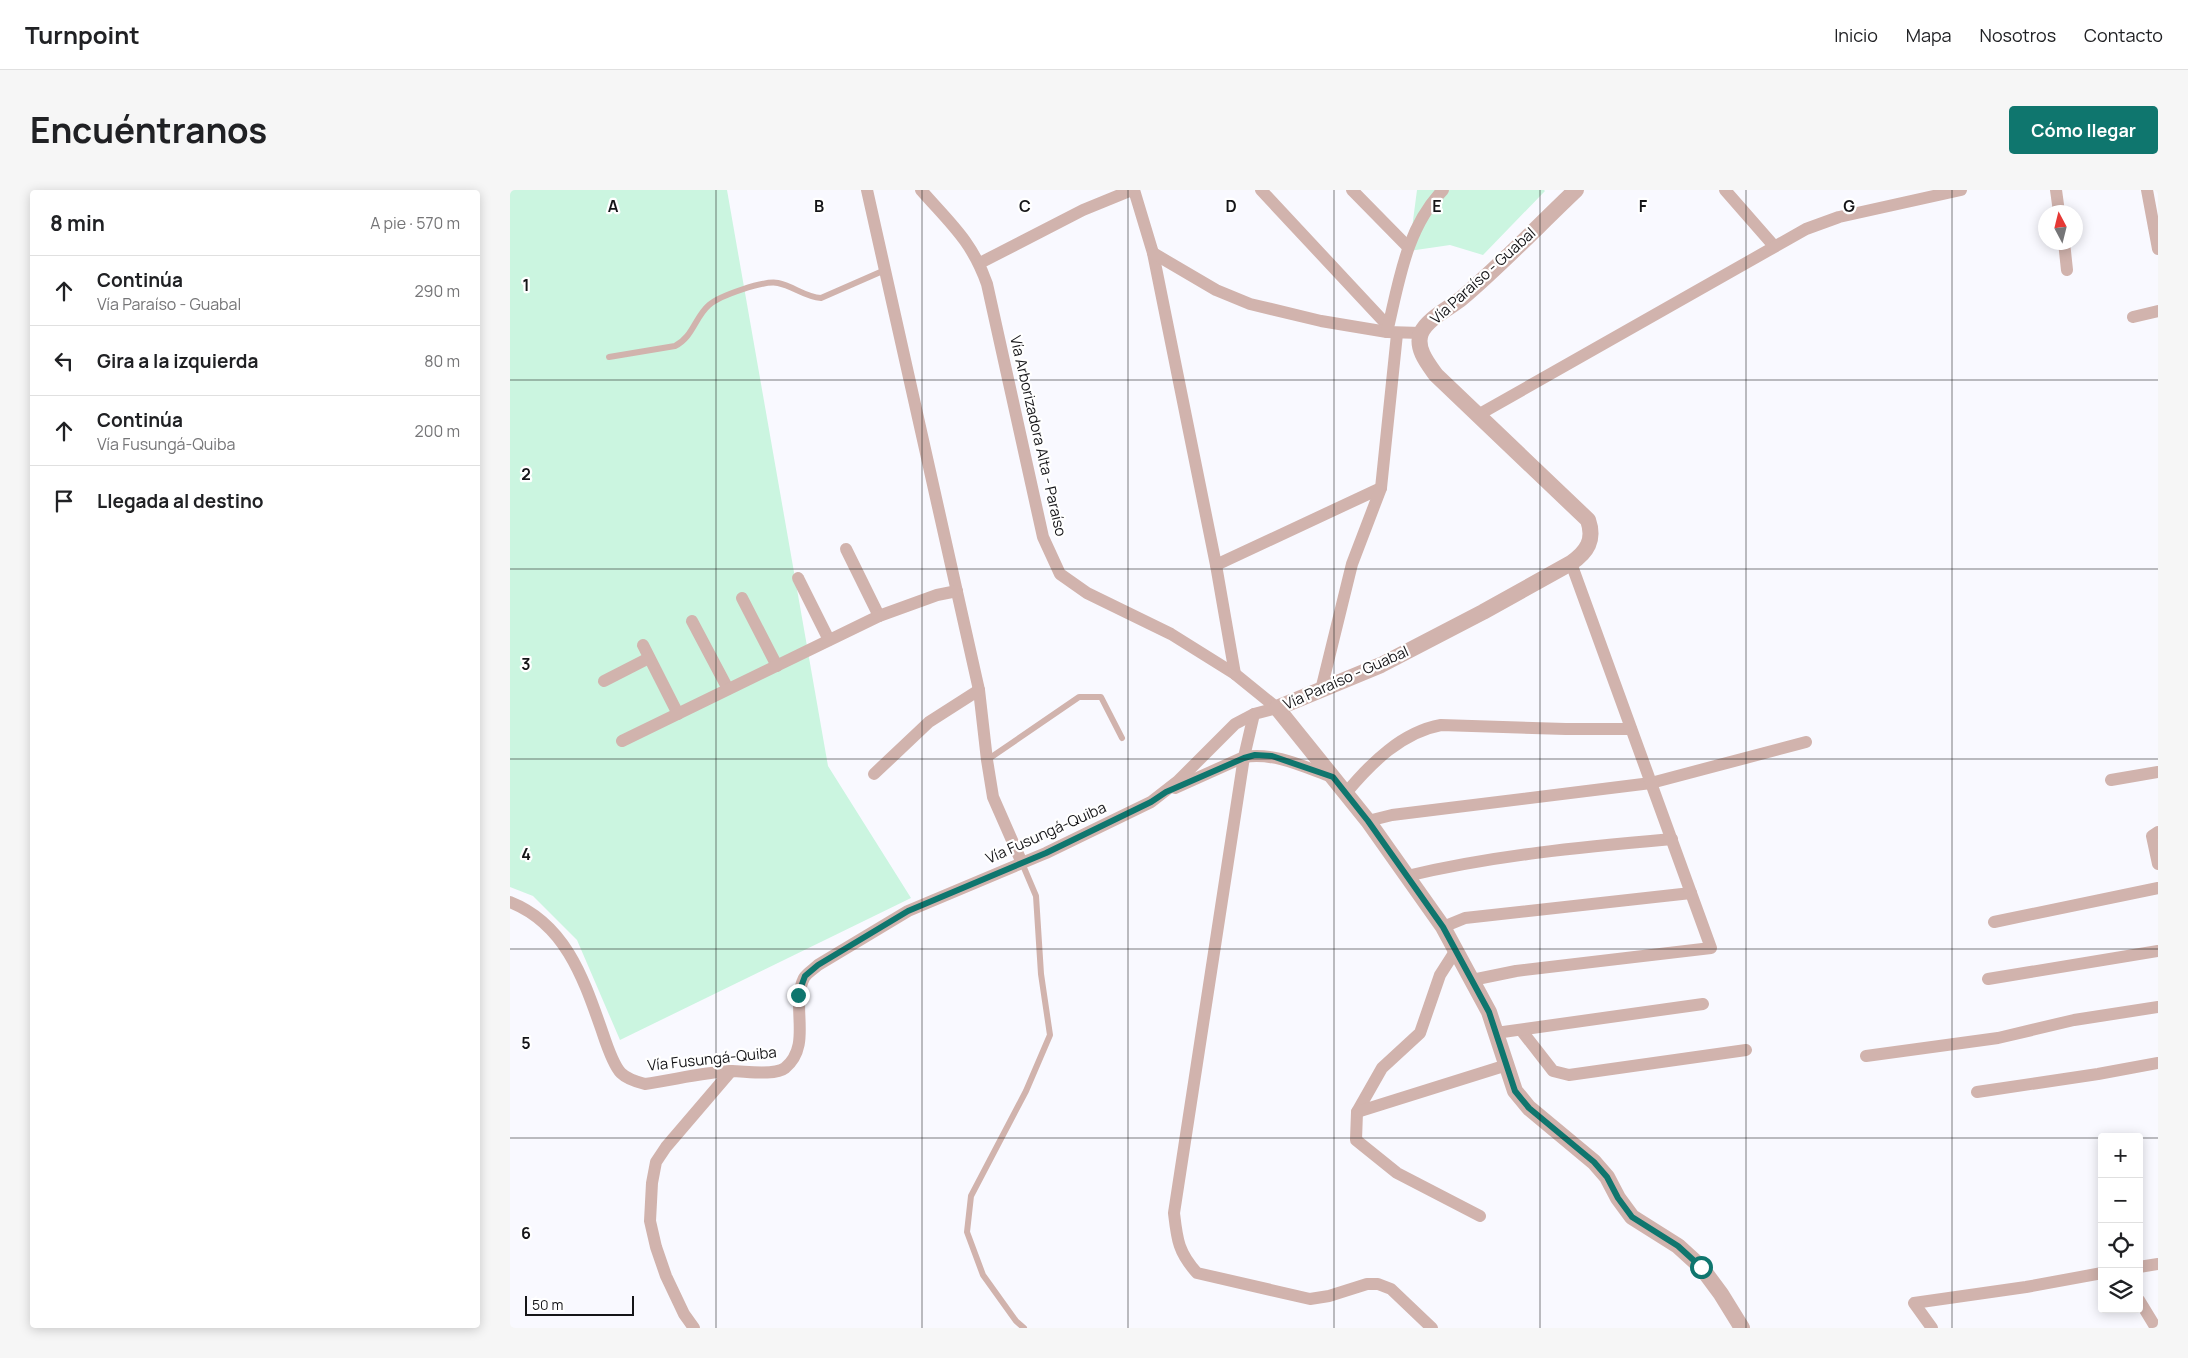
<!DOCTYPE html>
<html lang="es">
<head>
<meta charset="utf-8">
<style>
	body { margin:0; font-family:Manrope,sans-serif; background:#f6f6f6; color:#202124 }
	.controls { position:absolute; right:15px; bottom:15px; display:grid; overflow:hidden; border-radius:5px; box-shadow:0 2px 12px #0003 }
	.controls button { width:45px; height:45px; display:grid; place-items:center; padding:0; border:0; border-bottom:1px solid #e0e0e0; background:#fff; color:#202124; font:25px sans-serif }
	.compass { position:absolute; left:1528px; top:15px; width:45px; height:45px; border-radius:50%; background:#fff; box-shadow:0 2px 12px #0003; rotate:353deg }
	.scale { position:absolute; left:15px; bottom:12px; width:109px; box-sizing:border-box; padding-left:5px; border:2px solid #151518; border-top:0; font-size:14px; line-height:18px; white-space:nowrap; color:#151518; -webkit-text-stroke:4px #fff; paint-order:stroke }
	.stop { position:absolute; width:15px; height:15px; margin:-11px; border:4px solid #0f766e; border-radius:50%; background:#fff }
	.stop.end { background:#0f766e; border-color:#fff; box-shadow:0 1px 5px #0008 }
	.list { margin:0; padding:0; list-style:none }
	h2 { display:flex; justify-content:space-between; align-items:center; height:65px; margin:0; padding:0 20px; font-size:21px }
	h2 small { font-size:16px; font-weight:400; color:#757577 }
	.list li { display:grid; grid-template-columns:32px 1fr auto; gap:15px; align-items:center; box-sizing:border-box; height:70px; padding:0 20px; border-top:1px solid #e0e0e0 }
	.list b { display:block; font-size:19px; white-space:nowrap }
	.list p { margin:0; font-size:16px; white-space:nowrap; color:#757577 }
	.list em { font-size:16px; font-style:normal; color:#757577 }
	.icon { flex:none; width:28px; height:28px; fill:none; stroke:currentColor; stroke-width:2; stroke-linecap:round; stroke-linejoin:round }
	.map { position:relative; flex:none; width:1648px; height:1138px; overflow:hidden; border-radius:5px }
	header { display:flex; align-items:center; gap:30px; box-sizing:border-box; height:70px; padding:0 25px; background:#fff; border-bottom:1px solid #e0e0e0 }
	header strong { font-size:24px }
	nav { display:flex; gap:28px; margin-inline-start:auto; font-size:18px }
	.intro { display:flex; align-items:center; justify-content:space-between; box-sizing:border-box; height:120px; padding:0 30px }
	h1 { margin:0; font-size:35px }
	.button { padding:12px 22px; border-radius:5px; background:#0f766e; color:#fff; font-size:18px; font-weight:700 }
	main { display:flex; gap:30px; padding:0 30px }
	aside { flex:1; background:#fff; border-radius:5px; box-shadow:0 2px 12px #0003 }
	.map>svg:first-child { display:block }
	.green { fill:#cbf5e0 }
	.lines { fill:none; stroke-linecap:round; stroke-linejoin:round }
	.service { stroke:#d1b3ad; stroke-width:6 }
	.minor { stroke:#d1b3ad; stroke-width:12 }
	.tertiary { stroke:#d1b3ad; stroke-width:16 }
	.route { stroke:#0f766e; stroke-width:6 }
	.grid { fill:none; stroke:#151518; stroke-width:1; stroke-opacity:0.55 }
	.labels { text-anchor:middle; stroke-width:4.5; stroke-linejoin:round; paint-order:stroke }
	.street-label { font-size:15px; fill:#151518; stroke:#fff }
	.grid-label { font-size:16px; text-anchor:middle; font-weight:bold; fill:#151518; stroke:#fff; stroke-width:4.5; stroke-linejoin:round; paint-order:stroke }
</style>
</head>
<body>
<header>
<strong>Turnpoint</strong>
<nav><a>Inicio</a><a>Mapa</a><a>Nosotros</a><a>Contacto</a></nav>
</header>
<div class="intro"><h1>Encuéntranos</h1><a class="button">Cómo llegar</a></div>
<main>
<aside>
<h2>8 min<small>A pie · 570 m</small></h2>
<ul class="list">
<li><svg class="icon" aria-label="ahead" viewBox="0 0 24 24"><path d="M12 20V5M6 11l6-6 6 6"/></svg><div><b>Continúa</b><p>Vía Paraíso - Guabal</p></div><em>290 m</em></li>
<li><svg class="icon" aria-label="left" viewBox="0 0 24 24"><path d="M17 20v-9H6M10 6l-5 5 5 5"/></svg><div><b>Gira a la izquierda</b></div><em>80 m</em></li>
<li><svg class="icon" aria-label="ahead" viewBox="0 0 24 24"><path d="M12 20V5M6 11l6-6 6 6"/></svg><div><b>Continúa</b><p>Vía Fusungá-Quiba</p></div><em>200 m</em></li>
<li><svg class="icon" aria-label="arrive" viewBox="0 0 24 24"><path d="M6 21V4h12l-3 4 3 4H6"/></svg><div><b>Llegada al destino</b></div></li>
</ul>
</aside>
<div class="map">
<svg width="1648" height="1138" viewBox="0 0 1648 1138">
	<rect width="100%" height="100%" fill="#f9f9ff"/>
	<g class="green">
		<path d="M0 0H217L318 576 401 708 110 850 67 750 23 706 0 697Z"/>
		<path d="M907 0H1034L1035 1 973 65 940 55 899 61Z"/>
	</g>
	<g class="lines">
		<g class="service">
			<path d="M99 167 165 156C183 147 185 127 199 115 209 106 254 90 268 93 283 96 295 107 311 108L375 80"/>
			<path d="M477 570 569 507H591L612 548"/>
			<path d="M512 673 526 706 531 784 540 845 516 901 461 1006 457 1042 473 1085 506 1131 514 1138"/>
		</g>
		<g class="minor">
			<path d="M357 0 469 500 477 570 483 607 512 673"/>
			<path d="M411 0C440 33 462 51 477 94L533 347 550 384 577 403 661 444 725 484 767 518"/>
			<path d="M624 0 643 63 706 375 725 484"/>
			<path d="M751 0 878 136"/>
			<path d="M842 0 898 57"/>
			<path d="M1215 0 1264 56"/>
			<path d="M1546 0 1549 22"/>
			<path d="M1637 0 1648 59"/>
			<path d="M1554 52 1557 80"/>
			<path d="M643 63 706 100 740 114 811 131 877 142 911 143"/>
			<path d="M470 73 573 20 622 0"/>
			<path d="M1623 127 1648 121"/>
			<path d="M877 142C889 92 896 38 933 0"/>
			<path d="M968 225 1296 39 1329 27 1451 0"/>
			<path d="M336 359 369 426"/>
			<path d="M706 375 871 298"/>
			<path d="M288 388 319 450"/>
			<path d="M232 408 267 476"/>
			<path d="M182 431 218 499"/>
			<path d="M133 455 168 524"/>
			<path d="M94 491 139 468"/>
			<path d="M811 500 842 374 871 298 887 144"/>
			<path d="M744 524 734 567 664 1023C667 1049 668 1062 687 1083L800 1109 819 1106 857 1094H868L881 1099 922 1138"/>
			<path d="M112 551 369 426 427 405 447 401"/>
			<path d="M364 584 419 532 469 500"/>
			<path d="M1601 590 1648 582"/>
			<path d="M665 598 734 567C765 562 794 577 822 587"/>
			<path d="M836 603C861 573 892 542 931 535L1056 539H1121"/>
			<path d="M858 631 882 625 1141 593 1296 552"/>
			<path d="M1648 642 1642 646 1648 674"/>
			<path d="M897 686C985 665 1072 657 1162 649"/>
			<path d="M0 712C56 734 74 790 92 841 96 853 103 875 111 883 117 889 127 892 135 894 164 890 193 882 222 881 235 881 265 886 275 878 303 855 280 816 294 788 297 783 304 779 308 775L398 721 536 663 641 612 668 591 725 534 744 524 767 518"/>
			<path d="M1484 732 1648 698"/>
			<path d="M933 737 955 728 1181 703"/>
			<path d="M946 760 930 785 910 843 872 878 847 922 846 950 887 983 970 1026"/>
			<path d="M1478 789 1648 761"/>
			<path d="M962 790 1006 781 1201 758 1061 373"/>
			<path d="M1011 840 1043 881 1059 885 1236 860"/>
			<path d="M986 843 1193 814"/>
			<path d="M1356 866 1488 848 1564 830 1648 817"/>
			<path d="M1467 902 1588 884 1648 873"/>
			<path d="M847 922 997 875"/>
			<path d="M1629 1077 1648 1074"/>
			<path d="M1629 1110 1646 1138"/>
			<path d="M184 1138 174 1124 156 1086 146 1057 140 1031 142 993 146 972 156 957 221 881"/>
			<path d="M1422 1138 1404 1113 1516 1097 1592 1083"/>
		</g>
		<path class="tertiary" d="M1066 0C1028 36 992 74 952 108 940 118 918 128 911 143 905 158 918 174 926 185L1078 330C1085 350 1077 362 1061 373L973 422 871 475 767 518 858 631 933 737 979 822 1005 901 1019 918 1084 972 1097 987 1108 1008 1122 1027 1168 1056 1191 1077 1211 1104 1232 1138"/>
	</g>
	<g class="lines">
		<path class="route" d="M288 805 295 786 308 775 398 721 536 663 641 612 656 602 734 568 745 565 762 566 823 587 858 631 933 737 979 822 1005 901 1019 918 1084 972 1097 987 1108 1008 1122 1027 1168 1056 1191 1077"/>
	</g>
	<path class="grid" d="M206 0V1138M412 0V1138M618 0V1138M824 0V1138M1030 0V1138M1236 0V1138M1442 0V1138M0 190H1648M0 379H1648M0 569H1648M0 759H1648M0 948H1592M1629 948H1648"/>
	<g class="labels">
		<g class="street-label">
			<text transform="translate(973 86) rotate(-42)" y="5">Vía Paraíso - Guabal</text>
			<text transform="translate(528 246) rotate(77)" y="5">Vía Arborizadora Alta - Paraíso</text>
			<text transform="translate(836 488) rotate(-24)" y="5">Vía Paraíso - Guabal</text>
			<text transform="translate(536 643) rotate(-24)" y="5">Vía Fusungá-Quiba</text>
			<text transform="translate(202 869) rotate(-6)" y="5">Vía Fusungá-Quiba</text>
		</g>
	</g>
	<g class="grid-label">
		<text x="103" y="22">A</text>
		<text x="309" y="22">B</text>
		<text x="515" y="22">C</text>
		<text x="721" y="22">D</text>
		<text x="927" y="22">E</text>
		<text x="1133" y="22">F</text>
		<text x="1339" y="22">G</text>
		<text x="16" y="101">1</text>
		<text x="16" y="290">2</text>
		<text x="16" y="480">3</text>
		<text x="16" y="670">4</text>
		<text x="16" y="859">5</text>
		<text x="16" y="1049">6</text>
	</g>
</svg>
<div class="controls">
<button>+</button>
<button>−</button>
<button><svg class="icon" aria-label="locate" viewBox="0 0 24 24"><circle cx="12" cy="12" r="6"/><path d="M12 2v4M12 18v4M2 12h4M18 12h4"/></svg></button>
<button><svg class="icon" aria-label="layers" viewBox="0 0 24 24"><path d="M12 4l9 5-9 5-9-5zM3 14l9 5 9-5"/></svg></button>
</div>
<svg class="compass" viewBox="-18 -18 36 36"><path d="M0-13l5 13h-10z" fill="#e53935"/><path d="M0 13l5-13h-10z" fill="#757577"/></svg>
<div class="scale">50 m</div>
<div class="stop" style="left:1191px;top:1077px"></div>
<div class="stop end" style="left:288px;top:805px"></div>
</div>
</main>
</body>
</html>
